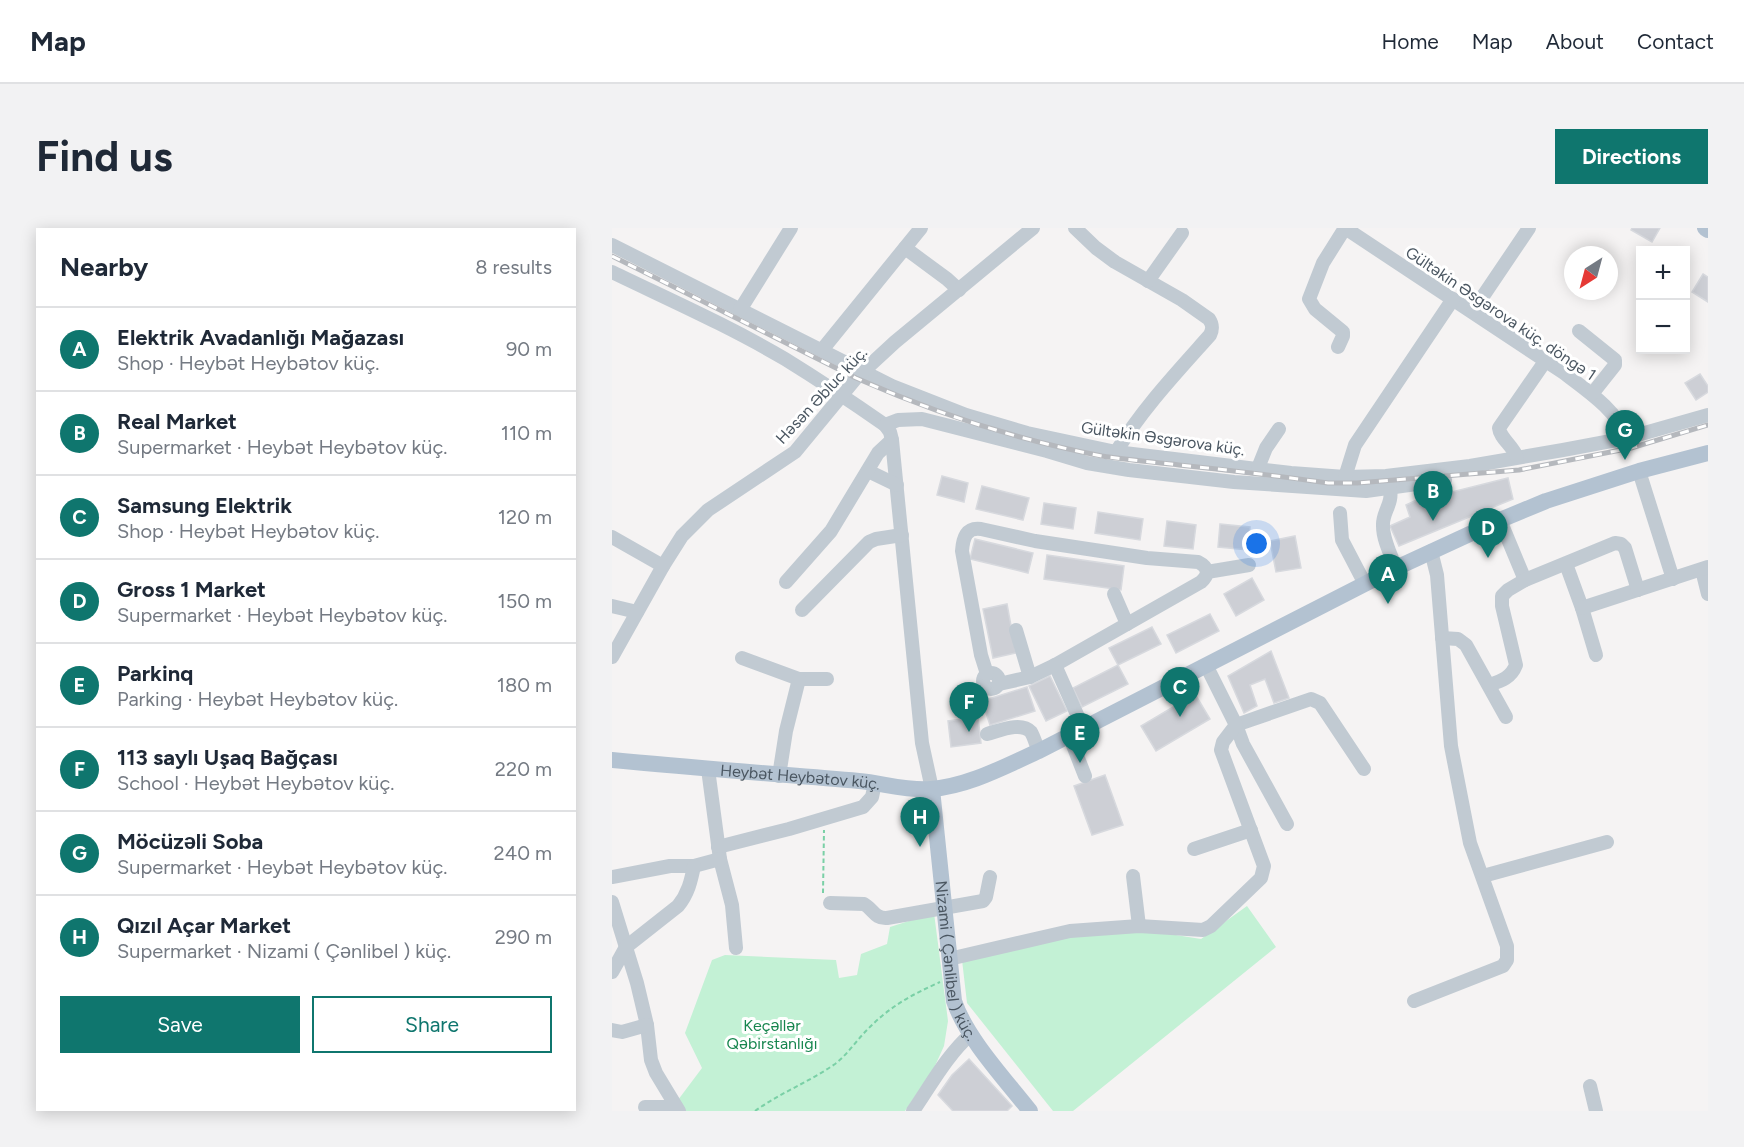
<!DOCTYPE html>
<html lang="en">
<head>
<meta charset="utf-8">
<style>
	body { margin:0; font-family:Figtree,sans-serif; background:#f2f2f3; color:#1f2937 }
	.controls { position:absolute; right:18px; top:18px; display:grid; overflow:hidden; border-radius:0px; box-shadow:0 3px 15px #0003 }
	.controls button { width:54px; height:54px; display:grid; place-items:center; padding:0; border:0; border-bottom:2px solid #e0e1e3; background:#fff; color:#1f2937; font:30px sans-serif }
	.compass { position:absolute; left:952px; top:18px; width:54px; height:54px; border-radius:50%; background:#fff; box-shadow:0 3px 15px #0003; rotate:216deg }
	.you { position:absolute; left:645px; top:316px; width:21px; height:21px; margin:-15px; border:4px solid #fff; border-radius:50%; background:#1a73e8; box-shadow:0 0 0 9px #1a73e833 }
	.badge { display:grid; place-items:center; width:39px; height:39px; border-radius:50%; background:#0f766e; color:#fff; font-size:20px; font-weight:700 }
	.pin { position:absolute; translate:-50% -50px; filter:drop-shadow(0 2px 3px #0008) }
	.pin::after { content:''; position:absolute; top:32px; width:21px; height:18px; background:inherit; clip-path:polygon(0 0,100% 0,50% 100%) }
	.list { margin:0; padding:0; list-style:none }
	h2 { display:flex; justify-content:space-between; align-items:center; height:78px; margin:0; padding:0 24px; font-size:26px }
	h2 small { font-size:20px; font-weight:400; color:#747a83 }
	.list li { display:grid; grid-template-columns:39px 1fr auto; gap:18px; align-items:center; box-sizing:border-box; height:84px; padding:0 24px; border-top:2px solid #e0e1e3 }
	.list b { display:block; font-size:22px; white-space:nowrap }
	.list p { margin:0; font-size:20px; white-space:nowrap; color:#747a83 }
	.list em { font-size:20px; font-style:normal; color:#747a83 }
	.actions { display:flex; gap:12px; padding:18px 24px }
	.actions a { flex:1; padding:14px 0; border:2px solid #0f766e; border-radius:0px; text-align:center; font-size:21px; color:#0f766e }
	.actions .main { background:#0f766e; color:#fff }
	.map { position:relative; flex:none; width:1096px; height:883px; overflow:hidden; border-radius:0px }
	header { display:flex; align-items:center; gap:36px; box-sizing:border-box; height:84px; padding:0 30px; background:#fff; border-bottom:2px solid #e0e1e3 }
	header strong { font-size:28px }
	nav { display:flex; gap:33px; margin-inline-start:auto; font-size:21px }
	.intro { display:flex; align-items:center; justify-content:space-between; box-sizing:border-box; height:144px; padding:0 36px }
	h1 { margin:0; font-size:42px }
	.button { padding:15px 27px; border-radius:0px; background:#0f766e; color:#fff; font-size:21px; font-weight:700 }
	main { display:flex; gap:36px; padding:0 36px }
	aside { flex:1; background:#fff; border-radius:0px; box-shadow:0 3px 15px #0003 }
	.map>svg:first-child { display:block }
	.green { fill:#c3f1d5 }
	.building { fill:#cdcfd5; stroke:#d7d9de; stroke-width:1.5 }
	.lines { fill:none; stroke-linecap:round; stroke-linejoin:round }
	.path { stroke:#7ad0a6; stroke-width:2; stroke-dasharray:4.5 3; stroke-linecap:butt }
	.minor { stroke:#c1cad2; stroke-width:14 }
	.major { stroke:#b3c2d1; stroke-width:16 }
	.rail-casing { stroke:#b5b8bd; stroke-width:5 }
	.rail { stroke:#fff; stroke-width:3; stroke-dasharray:9; stroke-linecap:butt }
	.labels { text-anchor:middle; stroke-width:6; stroke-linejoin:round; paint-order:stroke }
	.street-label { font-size:16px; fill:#4a5661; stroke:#fff }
	.park-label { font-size:16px; fill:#17864f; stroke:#fff }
</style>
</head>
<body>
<header>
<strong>Map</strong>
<nav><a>Home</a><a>Map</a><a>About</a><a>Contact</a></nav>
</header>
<div class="intro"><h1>Find us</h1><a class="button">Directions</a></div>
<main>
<aside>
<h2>Nearby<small>8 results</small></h2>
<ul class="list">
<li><span class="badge">A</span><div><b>Elektrik Avadanlığı Mağazası</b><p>Shop · Heybət Heybətov küç.</p></div><em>90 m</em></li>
<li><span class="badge">B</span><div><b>Real Market</b><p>Supermarket · Heybət Heybətov küç.</p></div><em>110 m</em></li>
<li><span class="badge">C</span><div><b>Samsung Elektrik</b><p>Shop · Heybət Heybətov küç.</p></div><em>120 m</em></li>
<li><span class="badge">D</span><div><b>Gross 1 Market</b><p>Supermarket · Heybət Heybətov küç.</p></div><em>150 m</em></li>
<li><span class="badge">E</span><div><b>Parkinq</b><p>Parking · Heybət Heybətov küç.</p></div><em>180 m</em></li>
<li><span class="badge">F</span><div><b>113 saylı Uşaq Bağçası</b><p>School · Heybət Heybətov küç.</p></div><em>220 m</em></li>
<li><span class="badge">G</span><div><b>Möcüzəli Soba</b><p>Supermarket · Heybət Heybətov küç.</p></div><em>240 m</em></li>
<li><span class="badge">H</span><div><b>Qızıl Açar Market</b><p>Supermarket · Nizami ( Çənlibel ) küç.</p></div><em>290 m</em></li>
</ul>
<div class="actions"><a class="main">Save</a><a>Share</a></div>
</aside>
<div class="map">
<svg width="1096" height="883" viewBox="0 0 1096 883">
	<rect width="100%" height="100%" fill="#f5f3f3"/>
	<g class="green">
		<path d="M635 678 664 719 461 883H441L355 775 350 732 468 707 532 702 589 711Z"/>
		<path d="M322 685 336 793 332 818 322 840 293 883H73L66 872 90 840 73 805 100 732 113 727 224 732 227 750 245 747 249 726 275 716 278 699Z"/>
	</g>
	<g class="building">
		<path d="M1020 0H1048L1040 14 1019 2Z"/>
		<path d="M1091 46 1096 49V74L1080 64Z"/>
		<path d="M1088 146 1096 158V164L1084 172 1073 155Z"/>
		<path d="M330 248 356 255 352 274 325 267Z"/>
		<path d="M896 250 901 271 787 318 778 298 798 289 794 277 835 258 840 264Z"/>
		<path d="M370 258 417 270 411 292 364 281Z"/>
		<path d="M432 275 464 280 461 301 429 296Z"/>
		<path d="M486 284 531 291 528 312 483 305Z"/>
		<path d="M555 293 584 297 581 321 552 318Z"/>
		<path d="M608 296 638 299 636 322 606 319Z"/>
		<path d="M683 308 689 340 664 344 658 313Z"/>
		<path d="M363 311 421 325 416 345 358 331Z"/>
		<path d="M435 327 512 338 509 362 432 351Z"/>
		<path d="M640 350 652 372 624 388 612 366Z"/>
		<path d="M395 376 404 425 381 430 371 381Z"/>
		<path d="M598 386 607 403 564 425 555 407Z"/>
		<path d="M540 399 549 416 506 437 497 420Z"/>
		<path d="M659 423 677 470 662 475 653 451 638 457 645 478 632 485 616 448Z"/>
		<path d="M506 437 516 456 470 479 461 460Z"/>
		<path d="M438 448 455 483 434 493 417 458Z"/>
		<path d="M415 459 423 483 378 497 370 473Z"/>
		<path d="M583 466 598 491 544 523 529 498Z"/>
		<path d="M366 489 369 515 339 519 336 493Z"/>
		<path d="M493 547 511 597 480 607 462 558Z"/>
		<path d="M357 831 400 878 395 883H341L326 867 340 847Z"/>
	</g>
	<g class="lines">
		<g class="path">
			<path d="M211 665 212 602"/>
			<path d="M143 883C168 865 197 854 223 836 235 827 244 813 255 802 277 779 299 767 328 754"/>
		</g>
		<g class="minor">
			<path d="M463 0 484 20 503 34 570 72 597 91C601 97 601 101 598 107 565 144 530 181 504 224"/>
			<path d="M733 0 952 145C974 162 1005 182 1015 210"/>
			<path d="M0 17 280 158 354 187 415 205 504 224 679 245 733 249 774 248 858 238 951 222 1015 210 1096 187"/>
			<path d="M293 20 335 51 347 62"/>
			<path d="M0 44C58 72 117 98 173 131 207 152 240 174 273 197L278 204 280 212 310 515 320 561"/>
			<path d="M536 53 570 5"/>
			<path d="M128 82 179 0"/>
			<path d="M861 83 917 0"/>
			<path d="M967 103 1003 132V137L980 166"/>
			<path d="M726 119 731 108V104L703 81 697 71 711 35 733 0"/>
			<path d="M210 122 309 0"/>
			<path d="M273 197 286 192 310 191 435 223 475 235 517 242 622 254 754 263 833 252"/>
			<path d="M905 229C900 217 888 210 887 200L934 132"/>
			<path d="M646 240 654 220 667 201"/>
			<path d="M256 243 285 257"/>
			<path d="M1027 243 1061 351"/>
			<path d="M733 249 743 217 841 71"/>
			<path d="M778 261C781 277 770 284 771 298 771 312 779 327 784 340"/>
			<path d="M728 285 730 312 753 356"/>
			<path d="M888 292 913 352"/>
			<path d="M0 309 51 338"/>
			<path d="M954 336 970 380 984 427"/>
			<path d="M1090 342 1096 366"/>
			<path d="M595 344 637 337"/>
			<path d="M174 354 219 303 266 225 280 212"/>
			<path d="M502 366 515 396"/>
			<path d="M0 378 25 384"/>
			<path d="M970 380 1096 339"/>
			<path d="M190 382 257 314 264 311 290 307"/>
			<path d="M404 402 418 449"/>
			<path d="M830 410 846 411 854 417 894 489"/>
			<path d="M0 429 51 338 70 308 96 282 183 224 244 150 283 114 421 0"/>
			<path d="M130 430 187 451H215"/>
			<path d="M443 437 471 500"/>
			<circle cx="379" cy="453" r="8"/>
			<path d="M375 446 369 427 350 323C351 310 354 299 369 301L423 313 535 330 586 334C596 339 598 346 589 354L443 437 418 449 387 456"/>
			<path d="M877 457C889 453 899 450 904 437L890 378V368L896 362 913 352 1003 315 1009 316 1013 320 1026 362"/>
			<path d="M360 470 373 458"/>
			<path d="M375 506C387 503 409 493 419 504 422 509 424 517 427 523"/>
			<path d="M457 507 473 548"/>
			<path d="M96 541 108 631 120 677 124 720"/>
			<path d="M167 548 174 503 187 451"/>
			<path d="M675 596 631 516 624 497 699 471 708 475 752 541"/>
			<path d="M106 619 177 601 251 579 260 569 263 555"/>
			<path d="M582 621 639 602"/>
			<path d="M521 648 527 698"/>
			<path d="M871 648 995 614"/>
			<path d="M0 649 58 638H82L108 631"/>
			<path d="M0 674 25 755 35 797 39 832 44 845 67 883"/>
			<path d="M218 675 252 676C261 681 263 691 275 690L371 673 374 669 378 649"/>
			<path d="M337 731 458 703 527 698 591 702 599 698 649 650 652 638 609 522 611 514 624 497 594 437"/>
			<path d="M0 744 14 719 66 678C76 666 79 653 82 638"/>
			<path d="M802 773 891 738 895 732V718L858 615 839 518 825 347 819 323"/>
			<path d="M0 802 10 804 35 797"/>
			<path d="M978 858 984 883"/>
			<path d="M33 879H64"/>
			<path d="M301 883C319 857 335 827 359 806"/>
		</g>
		<g class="major">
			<path d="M1093 0 1096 2"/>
			<path id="s1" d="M0 532C82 540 164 546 247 553 270 555 295 563 319 561 357 558 393 538 427 523L784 340 888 292 934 273 1027 243 1096 225"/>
			<path id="s2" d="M320 561 342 773C355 811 393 851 418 883"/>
		</g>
		<g class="rail-casing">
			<path id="rail" d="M0 28 244 150C323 185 405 212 490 228 516 232 542 234 567 237 617 242 666 248 716 255H745L907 242 1019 220 1096 197"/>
		</g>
		<use href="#rail" class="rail"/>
	</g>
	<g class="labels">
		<g class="street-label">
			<text transform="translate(889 85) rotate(34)" y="6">Gültəkin Əsgərova küç. döngə 1</text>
			<text transform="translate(209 167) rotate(-47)" y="6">Həsən Əbluc küç.</text>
			<text transform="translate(551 210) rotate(8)" y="6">Gültəkin Əsgərova küç.</text>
			<text dy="6" stroke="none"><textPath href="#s1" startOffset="189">Heybət Heybətov küç.</textPath></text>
			<text dy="6" stroke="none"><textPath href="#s2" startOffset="174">Nizami ( Çənlibel ) küç.</textPath></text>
		</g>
		<g class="park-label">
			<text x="160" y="803">Keçəllər<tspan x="160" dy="18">Qəbirstanlığı</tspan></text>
		</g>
	</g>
</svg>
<div class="controls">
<button>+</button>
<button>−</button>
</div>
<svg class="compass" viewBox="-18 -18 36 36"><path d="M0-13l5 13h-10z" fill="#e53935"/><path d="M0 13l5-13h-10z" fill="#747a83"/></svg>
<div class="you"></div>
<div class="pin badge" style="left:776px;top:376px">A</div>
<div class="pin badge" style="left:821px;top:293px">B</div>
<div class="pin badge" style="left:568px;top:489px">C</div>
<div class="pin badge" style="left:876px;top:330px">D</div>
<div class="pin badge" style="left:468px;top:535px">E</div>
<div class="pin badge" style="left:357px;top:504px">F</div>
<div class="pin badge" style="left:1013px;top:232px">G</div>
<div class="pin badge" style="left:308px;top:619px">H</div>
</div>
</main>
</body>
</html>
